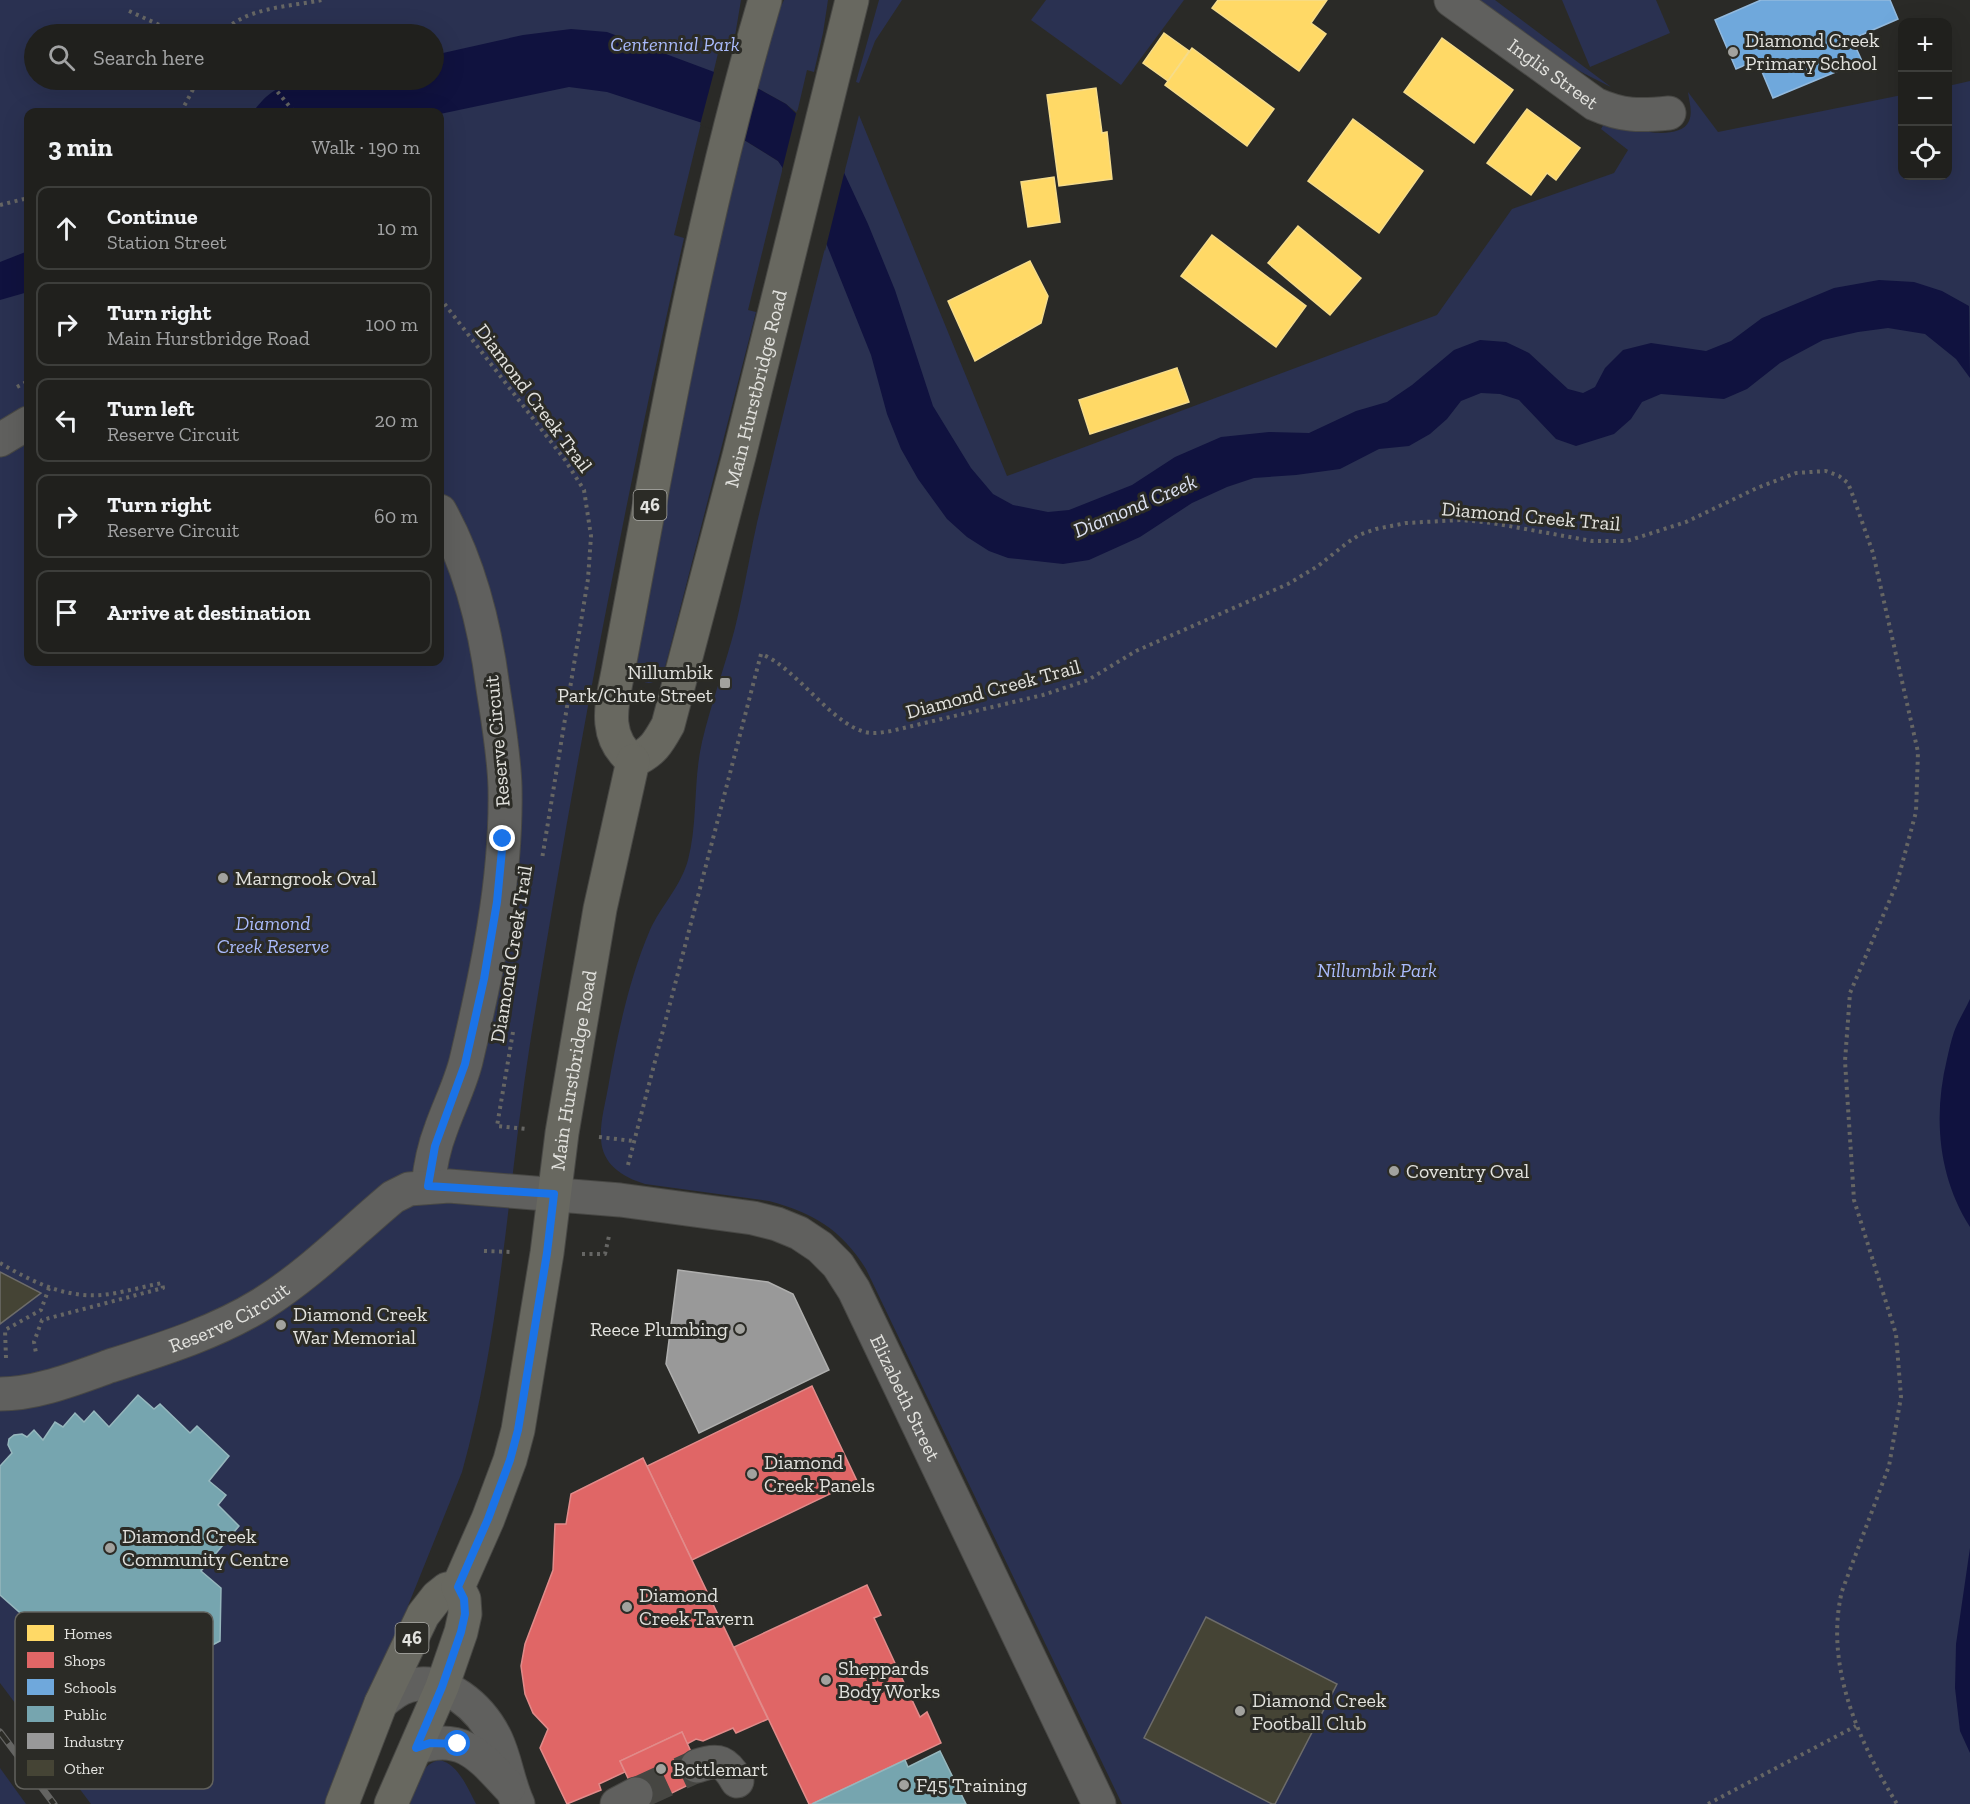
<!DOCTYPE html>
<html lang="en">
<head>
<meta charset="utf-8">
<style>
	body { margin:0; font-family:"Zilla Slab",serif; background:#2d2d2a; color:#f1f3f6 }
	.controls { position:absolute; right:18px; top:18px; display:grid; overflow:hidden; border-radius:12px; box-shadow:0 6px 24px #0002 }
	.controls button { width:54px; height:54px; display:grid; place-items:center; padding:0; border:0; border-bottom:2px solid #3d3e3b; background:#20201d; color:#f1f3f6; font:30px sans-serif }
	.stop { position:absolute; width:18px; height:18px; margin:-14px; border:4px solid #1a73e8; border-radius:50%; background:#fff }
	.stop.end { background:#1a73e8; border-color:#fff; box-shadow:0 2px 6px #0008 }
	.list { margin:0; padding:0; list-style:none }
	h2 { display:flex; justify-content:space-between; align-items:center; height:78px; margin:0; padding:0 24px; font-size:26px }
	h2 small { font-size:20px; font-weight:400; color:#a2a3a4 }
	.list li { display:grid; grid-template-columns:39px 1fr auto; gap:18px; align-items:center; box-sizing:border-box; height:84px; margin:0 12px 12px; padding:0 12px; border:2px solid #3d3e3b; border-radius:12px }
	.list b { display:block; font-size:22px; white-space:nowrap }
	.list p { margin:0; font-size:20px; white-space:nowrap; color:#a2a3a4 }
	.list em { font-size:20px; font-style:normal; color:#a2a3a4 }
	.icon { flex:none; width:33px; height:33px; fill:none; stroke:currentColor; stroke-width:2; stroke-linecap:round; stroke-linejoin:round }
	.map { position:relative; flex:none; width:1970px; height:1804px; overflow:hidden }
	.search { position:absolute; background:#20201d; box-shadow:0 6px 24px #0002; left:24px; top:24px; width:420px; height:66px; display:flex; align-items:center; gap:15px; box-sizing:border-box; padding:0 21px; border-radius:33px; color:#a2a3a4; font-size:22px }
	.panel { position:absolute; background:#20201d; box-shadow:0 6px 24px #0002; left:24px; top:108px; width:420px; height:558px; border-radius:12px }
	.map>svg:first-child { display:block }
	.green { fill:#2a3151; fill-rule:evenodd }
	.water { fill:#10123f }
	.pier { fill:#2a2a27 }
	.homes { fill:#ffd966; stroke:#f6dc8a; stroke-width:1.5 }
	.shops { fill:#e06666; stroke:#e18b8a; stroke-width:1.5 }
	.schools { fill:#6fa8dc; stroke:#92b9dd; stroke-width:1.5 }
	.public { fill:#76a5af; stroke:#96b7bd; stroke-width:1.5 }
	.industry { fill:#999; stroke:#afafae; stroke-width:1.5 }
	.building { fill:#454435; stroke:#6d6c6a; stroke-width:1.5 }
	.lines { fill:none; stroke-linecap:round; stroke-linejoin:round }
	.minor-tunnel { stroke:#464642; stroke-width:33; stroke-dasharray:33 16; stroke-linecap:butt }
	.minor-casing { stroke:#484845; stroke-width:35 }
	.major-casing { stroke:#484845; stroke-width:35 }
	.path { stroke:#666664; stroke-width:4; stroke-dasharray:3 4.5; stroke-linecap:butt }
	.minor { stroke:#60605e; stroke-width:33 }
	.major { stroke:#686860; stroke-width:33 }
	.rail-casing { stroke:#646462; stroke-width:7 }
	.rail { stroke:#2b2b26; stroke-width:4.5; stroke-dasharray:14; stroke-linecap:butt }
	.route { stroke:#1a73e8; stroke-width:8 }
	.poi-dot { fill:#a2a29e; stroke:#2b2b26; stroke-width:2 }
	.labels { text-anchor:middle; stroke-width:6; stroke-linejoin:round; paint-order:stroke }
	.shield { fill:#2b2b26; stroke:#ababa7; stroke-width:1.5 }
	.shield-label { font-size:18px; font-weight:bold; fill:#e2e2de }
	.poi-label { font-size:20px; fill:#e2e2de; stroke:#2b2b26; text-anchor:start }
	.park-label { font-size:20px; font-style:italic; fill:#aabbfd; stroke:#2b2b26 }
	.street-label { font-size:20px; fill:#e2e2de; stroke:#2b2b26 }
	.water-label { font-size:21px; font-style:italic; fill:#dde2f3; stroke:#2b2b26 }
	.key { fill:#2b2b26; stroke:#62625d; stroke-width:1.5 }
	.key-label { font-size:16px; fill:#e2e2de }
</style>
</head>
<body>
<div class="map">
<svg width="1970" height="1804" viewBox="0 0 1970 1804">
	<rect width="100%" height="100%" fill="#2a2a27"/>
	<g class="green">
		<path d="M0 0H741L733 48 720 45 674 235 684 238C624 502 574 769 531 1037 508 1181 502 1330 462 1472L328 1804H91L0 1683ZM34 34H434V80H34ZM28 112H440V662H28Z"/>
		<path d="M784 0H828L823 33 814 72 807 70 797 113 786 104 757 88 774 20Z"/>
		<path d="M879 0H902L875 41 859 83 856 82Z"/>
		<path d="M1046 0H1184L1121 85 1031 20Z"/>
		<path d="M1478 0H1495L1611 87C1588 76 1566 64 1546 50 1522 34 1503 14 1478 0Z"/>
		<path d="M1562 0H1656L1670 33 1590 67Z"/>
		<path d="M1970 81V1804H1122L866 1269C841 1229 813 1213 769 1201L645 1184C622 1177 602 1164 601 1139 600 1122 605 1105 608 1088 617 1036 629 979 650 930 661 906 681 886 688 860 698 822 693 781 702 742 711 704 725 666 735 628 745 587 751 546 761 506 792 375 826 245 859 115L1007 476 1437 315 1512 209 1614 173 1628 150 1601 129 1604 124C1618 121 1627 126 1641 130 1653 134 1683 136 1689 121 1693 112 1689 101 1688 92L1718 132 1902 95V176H1948V86Z"/>
		<path d="M744 140 778 161 783 167 748 310 756 312 668 656C666 663 664 674 658 679 646 689 635 678 634 666L665 487 718 246Z"/>
		<path d="M439 1760C458 1763 468 1789 476 1804H410C416 1787 419 1765 439 1760Z"/>
		<path d="M0 1768 26 1804H0Z"/>
	</g>
	<g class="water">
		<path d="M571 29 607 32 757 88 786 104 833 149 868 224 895 290 933 406 971 468 993 494 1013 505 1048 512 1069 510 1132 485 1175 457 1221 437 1269 432 1309 433 1356 411 1387 402 1412 385 1454 350 1480 340 1506 342 1529 353 1568 389 1583 393 1595 387 1605 368 1623 350 1651 343 1706 351 1731 341 1762 318 1834 288 1879 280 1914 282 1942 291 1969 306 1970 378 1956 359 1925 334 1888 328 1858 332 1823 340 1780 363 1747 389 1724 399 1661 394 1642 402 1631 419 1614 434 1576 446 1556 439 1519 400 1500 394 1481 393 1461 401 1447 419 1430 434 1409 446 1379 449 1340 469 1296 475 1254 478 1227 487 1192 503 1140 537 1089 560 1063 564 1008 558 989 551 967 537 947 519 918 479 901 449 887 414 871 355 816 218 778 161 733 133 607 92 569 87 440 114 253 112C268 92 277 87 303 80H434V55L523 35Z"/>
		<path d="M28 251V292L0 300V262Z"/>
		<path d="M1970 999V1227C1938 1177 1933 1116 1947 1059 1949 1050 1951 1041 1954 1032 1958 1021 1965 1010 1970 999Z"/>
		<path d="M1970 1548V1753L1960 1731 1955 1688 1956 1644Z"/>
	</g>
	<g class="pier">
		<path d="M715 68 758 85 744 143 732 136 700 125Z"/>
		<path d="M797 110 817 125 835 148 845 170 825 251 814 219 800 194 782 170Z"/>
	</g>
	<g class="homes">
		<path d="M1218 0H1327L1311 23 1326 34 1299 71 1212 8Z"/>
		<path d="M1164 33 1189 51 1168 81 1143 63Z"/>
		<path d="M1442 38 1513 90 1474 143 1404 92Z"/>
		<path d="M1192 48 1274 109 1247 146 1165 85Z"/>
		<path d="M1096 88 1102 133 1107 132 1112 179 1059 186 1047 95Z"/>
		<path d="M1527 109 1580 148 1556 180 1547 173 1531 195 1487 163Z"/>
		<path d="M1353 119 1423 171 1379 233 1308 181Z"/>
		<path d="M1054 177 1060 222 1028 227 1021 182Z"/>
		<path d="M1298 226 1361 278 1330 315 1268 263Z"/>
		<path d="M1212 235 1306 306 1276 347 1181 276Z"/>
		<path d="M1030 261 1048 296 1041 323 975 361 948 301Z"/>
		<path d="M1177 368 1189 402 1090 434 1079 400Z"/>
	</g>
	<g class="shops">
		<path d="M812 1386 857 1481 692 1560 647 1466Z"/>
		<path d="M643 1458 768 1719 736 1733 733 1728 703 1741 696 1739 687 1744 682 1732 620 1761 625 1772 599 1784 601 1790 567 1804 540 1748 548 1729 533 1713 525 1694 521 1666 525 1644 553 1570 555 1524H566L571 1494Z"/>
		<path d="M867 1585 881 1615 874 1618 920 1717 927 1712 941 1743 812 1804H809L734 1647Z"/>
		<path d="M682 1732 703 1778 649 1804H640L620 1761Z"/>
	</g>
	<path class="schools" d="M1761 0H1890L1898 19 1852 39 1862 61 1773 98 1757 60 1736 69 1715 20Z"/>
	<g class="public">
		<path d="M138 1395 154 1409 160 1404 190 1433 197 1426 229 1456 209 1481 226 1495 218 1505 239 1526 201 1571 221 1588 220 1641 103 1703 81 1667 0 1595V1466L12 1453 8 1445 9 1439 14 1435 22 1434 27 1437 34 1430 43 1440 55 1422 63 1427 75 1413 84 1422 94 1411 109 1427Z"/>
		<path d="M940 1751 966 1804H812L905 1760 908 1767Z"/>
	</g>
	<path class="industry" d="M678 1270 768 1282 793 1294 829 1370 699 1433 666 1364Z"/>
	<g class="building">
		<path d="M0 1272 41 1293 0 1324Z"/>
		<path d="M1206 1617 1337 1684 1275 1804H1272L1144 1738Z"/>
	</g>
	<g class="lines">
		<path class="minor-tunnel" d="M636 1794 697 1766"/>
		<g class="minor-casing">
			<g id="minor">
				<path id="s1" d="M1451 0 1595 104C1622 116 1639 116 1669 113"/>
				<path d="M0 440 28 423"/>
				<path d="M428 1186C430 1167 434 1147 441 1129 449 1106 460 1085 466 1061 487 972 507 879 505 787 504 754 498 720 493 688 485 626 470 565 440 511"/>
				<path id="s2" d="M0 1394C37 1394 76 1378 110 1366 163 1349 215 1333 262 1304 310 1274 350 1233 393 1197L409 1189 449 1186 620 1200 753 1218 777 1224 799 1233 820 1247 838 1265 854 1290 1099 1804"/>
				<path d="M381 1703C389 1696 397 1689 408 1686 445 1675 481 1708 496 1739 506 1760 508 1783 518 1804"/>
				<path d="M416 1748C462 1732 480 1756 509 1787"/>
				<path d="M697 1766C719 1758 726 1762 737 1781"/>
				<path d="M617 1804 636 1794"/>
			</g>
		</g>
		<g class="major-casing">
			<g id="major">
				<path id="s3" d="M633 761C653 752 658 743 668 725L739 456 852 0"/>
				<path d="M633 761C599 734 614 698 620 661 662 439 701 216 765 0"/>
				<path d="M342 1804 381 1703 423 1615 437 1597 447 1589 458 1587"/>
				<path id="s4" d="M391 1804 442 1687 461 1632 465 1614 464 1599 458 1587 488 1519 510 1460 518 1430 547 1253 562 1133 600 909 633 761"/>
			</g>
		</g>
		<g class="path">
			<path d="M129 11 164 27 196 34"/>
			<path d="M228 27 234 34"/>
			<path d="M221 34C245 7 288 7 322 0"/>
			<path d="M268 80 294 112"/>
			<path d="M181 112 198 80"/>
			<path d="M0 205 28 198"/>
			<path d="M440 298 565 460 584 490 591 536 588 579 542 859"/>
			<path d="M17 387 28 381"/>
			<path d="M513 1032 497 1126 526 1129"/>
			<path d="M599 1137 633 1141"/>
			<path d="M628 1165 761 654C797 667 837 733 873 733 879 733 885 732 891 731L1043 695 1088 680 1136 651 1288 584 1318 566 1347 543 1359 535 1376 529 1406 523 1461 520 1492 523 1592 541H1627L1686 522 1757 488 1796 473 1826 471 1839 476 1848 483 1853 496 1873 553 1918 752 1916 812 1897 883 1850 993 1845 1061 1854 1200 1896 1334 1901 1397 1889 1466 1842 1591C1824 1665 1859 1742 1897 1804"/>
			<path d="M484 1251 512 1252"/>
			<path d="M582 1254H605L609 1236"/>
			<path d="M0 1263C31 1281 64 1298 102 1295 121 1293 142 1287 162 1283L163 1288 42 1320 34 1342 36 1353"/>
			<path d="M6 1358 5 1330 41 1310 49 1288"/>
			<path d="M1708 1804 1856 1726"/>
		</g>
		<use href="#minor" class="minor"/>
		<use href="#major" class="major"/>
		<g class="rail-casing">
			<path id="rail" d="M0 1732 54 1804"/>
		</g>
		<use href="#rail" class="rail"/>
	</g>
	<g class="lines">
		<path class="route" d="M458 1744 430 1743 416 1748 442 1687 461 1632 465 1614 464 1599 458 1587 488 1519 510 1460 518 1430 547 1253 554 1194 428 1186 435 1146 465 1064 484 979 497 902 503 839"/>
	</g>
	<g class="poi-dot">
		<circle cx="1733" cy="52" r="6"/>
		<rect x="719" y="677" width="12" height="12" rx="3"/>
		<circle cx="223" cy="878" r="6"/>
		<circle cx="1394" cy="1171" r="6"/>
		<circle cx="281" cy="1325" r="6"/>
		<circle cx="740" cy="1329" r="6"/>
		<circle cx="752" cy="1474" r="6"/>
		<circle cx="110" cy="1548" r="6"/>
		<circle cx="627" cy="1607" r="6"/>
		<circle cx="826" cy="1680" r="6"/>
		<circle cx="1240" cy="1711" r="6"/>
		<circle cx="661" cy="1769" r="6"/>
		<circle cx="904" cy="1785" r="6"/>
	</g>
	<g class="labels">
		<g class="shield">
			<rect x="633.5" y="490" width="33" height="30" rx="4.5"/>
			<rect x="395.5" y="1623" width="33" height="30" rx="4.5"/>
		</g>
		<g class="shield-label">
			<text x="650" y="511">46</text>
			<text x="412" y="1644">46</text>
		</g>
		<g class="poi-label">
			<text x="1745" y="47">Diamond Creek<tspan x="1745" dy="23">Primary School</tspan></text>
			<text x="713" y="679" text-anchor="end">Nillumbik<tspan x="713" dy="23">Park/Chute Street</tspan></text>
			<text x="235" y="885">Marngrook Oval</text>
			<text x="1406" y="1178">Coventry Oval</text>
			<text x="293" y="1321">Diamond Creek<tspan x="293" dy="23">War Memorial</tspan></text>
			<text x="728" y="1336" text-anchor="end">Reece Plumbing</text>
			<text x="764" y="1469">Diamond<tspan x="764" dy="23">Creek Panels</tspan></text>
			<text x="122" y="1543">Diamond Creek<tspan x="122" dy="23">Community Centre</tspan></text>
			<text x="639" y="1602">Diamond<tspan x="639" dy="23">Creek Tavern</tspan></text>
			<text x="838" y="1675">Sheppards<tspan x="838" dy="23">Body Works</tspan></text>
			<text x="1252" y="1707">Diamond Creek<tspan x="1252" dy="23">Football Club</tspan></text>
			<text x="673" y="1776">Bottlemart</text>
			<text x="916" y="1792">F45 Training</text>
		</g>
		<g class="park-label">
			<text x="675" y="51">Centennial Park</text>
			<text x="273" y="930">Diamond<tspan x="273" dy="23">Creek Reserve</tspan></text>
			<text x="1377" y="977">Nillumbik Park</text>
		</g>
		<g class="street-label">
			<text dy="7" stroke="none"><textPath href="#s1" startOffset="126">Inglis Street</textPath></text>
			<text dy="7" stroke="none"><textPath href="#s3" startOffset="399">Main Hurstbridge Road</textPath></text>
			<text transform="translate(534 398) rotate(53)" y="7">Diamond Creek Trail</text>
			<text transform="translate(1531 516) rotate(5)" y="7">Diamond Creek Trail</text>
			<text transform="translate(993 689) rotate(-15)" y="7">Diamond Creek Trail</text>
			<text transform="translate(497 741) rotate(-95)" y="7">Reserve Circuit</text>
			<text transform="translate(511 954) rotate(-81)" y="7">Diamond Creek Trail</text>
			<text dy="7" stroke="none"><textPath href="#s4" startOffset="765">Main Hurstbridge Road</textPath></text>
			<text dy="7" stroke="none"><textPath href="#s2" startOffset="243">Reserve Circuit</textPath></text>
			<text dy="7" stroke="none"><textPath href="#s2" startOffset="1060">Elizabeth Street</textPath></text>
		</g>
		<g class="water-label">
			<text transform="translate(1135 506) rotate(-23)" y="7">Diamond Creek</text>
		</g>
	</g>
	<rect x="15" y="1612" width="198" height="177" rx="9" class="key"/>
	<rect x="27" y="1625" width="27" height="16" fill="#ffd966"/>
	<rect x="27" y="1652" width="27" height="16" fill="#e06666"/>
	<rect x="27" y="1679" width="27" height="16" fill="#6fa8dc"/>
	<rect x="27" y="1706" width="27" height="16" fill="#76a5af"/>
	<rect x="27" y="1733" width="27" height="16" fill="#999"/>
	<rect x="27" y="1760" width="27" height="16" fill="#454435"/>
	<g class="key-label">
		<text x="64" y="1639">Homes</text>
		<text x="64" y="1666">Shops</text>
		<text x="64" y="1693">Schools</text>
		<text x="64" y="1720">Public</text>
		<text x="64" y="1747">Industry</text>
		<text x="64" y="1774">Other</text>
	</g>
</svg>
<div class="controls">
<button>+</button>
<button>−</button>
<button><svg class="icon" aria-label="locate" viewBox="0 0 24 24"><circle cx="12" cy="12" r="6"/><path d="M12 2v4M12 18v4M2 12h4M18 12h4"/></svg></button>
</div>
<div class="stop" style="left:458px;top:1744px"></div>
<div class="stop end" style="left:503px;top:839px"></div>
<div class="search"><svg class="icon" aria-label="search" viewBox="0 0 24 24"><circle cx="10" cy="10" r="6"/><path d="M15 15l6 6"/></svg>Search here</div>
<section class="panel">
<h2>3 min<small>Walk · 190 m</small></h2>
<ul class="list">
<li><svg class="icon" aria-label="ahead" viewBox="0 0 24 24"><path d="M12 20V5M6 11l6-6 6 6"/></svg><div><b>Continue</b><p>Station Street</p></div><em>10 m</em></li>
<li><svg class="icon" aria-label="right" viewBox="0 0 24 24"><path d="M7 20v-9h11M14 6l5 5-5 5"/></svg><div><b>Turn right</b><p>Main Hurstbridge Road</p></div><em>100 m</em></li>
<li><svg class="icon" aria-label="left" viewBox="0 0 24 24"><path d="M17 20v-9H6M10 6l-5 5 5 5"/></svg><div><b>Turn left</b><p>Reserve Circuit</p></div><em>20 m</em></li>
<li><svg class="icon" aria-label="right" viewBox="0 0 24 24"><path d="M7 20v-9h11M14 6l5 5-5 5"/></svg><div><b>Turn right</b><p>Reserve Circuit</p></div><em>60 m</em></li>
<li><svg class="icon" aria-label="arrive" viewBox="0 0 24 24"><path d="M6 21V4h12l-3 4 3 4H6"/></svg><div><b>Arrive at destination</b></div></li>
</ul>
</section>
</div>
</body>
</html>
